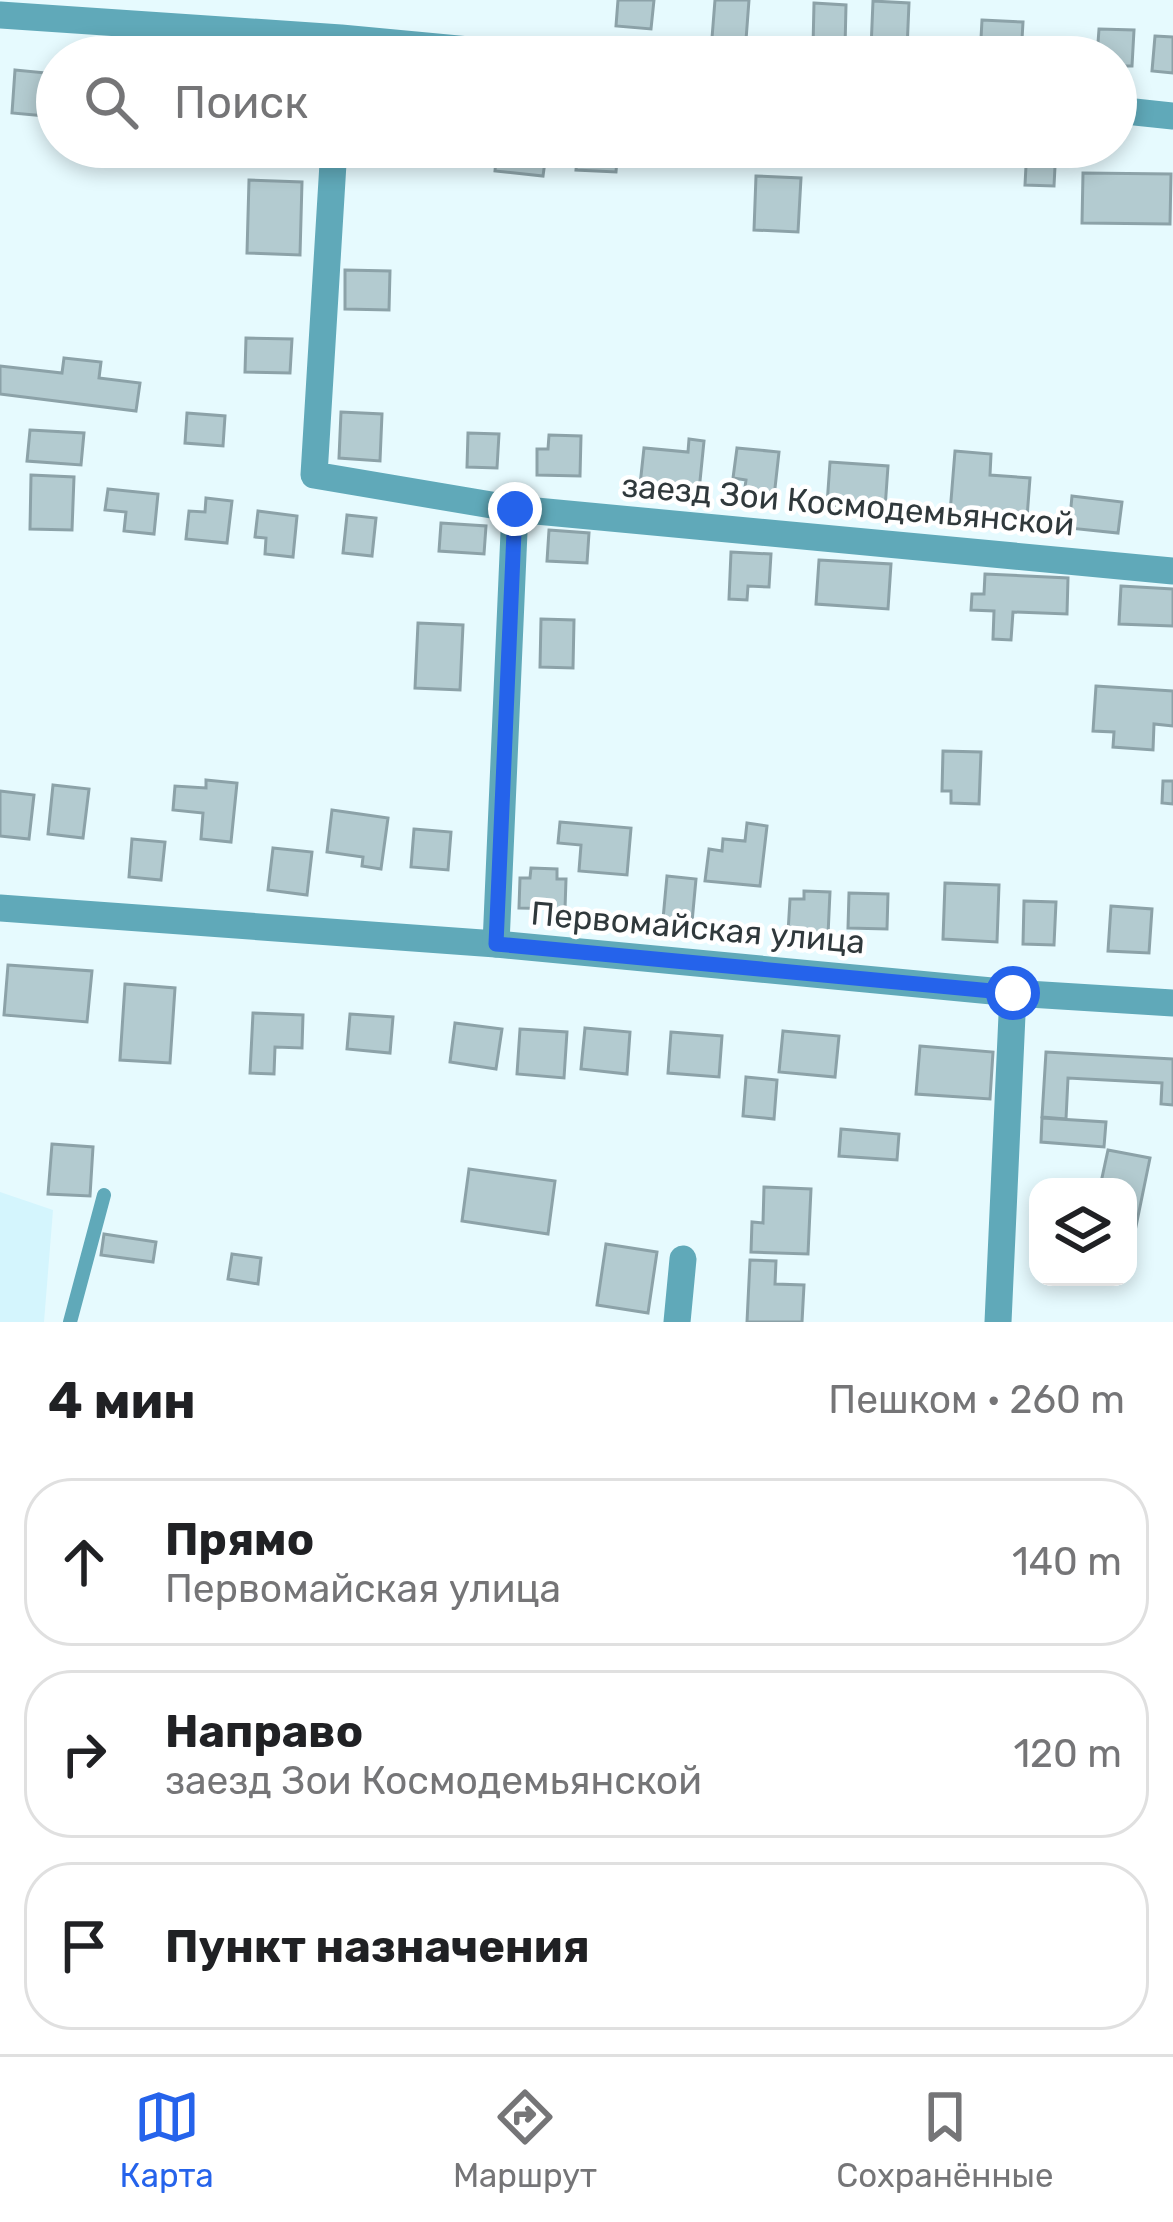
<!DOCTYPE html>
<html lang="ru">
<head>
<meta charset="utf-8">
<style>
	body { margin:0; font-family:Rubik,sans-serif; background:#f2f2f2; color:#202124 }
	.controls { position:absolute; right:36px; bottom:36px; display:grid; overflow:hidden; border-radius:24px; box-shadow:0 6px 18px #0003 }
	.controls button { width:108px; height:108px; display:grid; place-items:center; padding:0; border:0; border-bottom:3px solid #e0e0e0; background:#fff; color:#202124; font:60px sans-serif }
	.stop { position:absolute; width:36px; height:36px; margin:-27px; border:9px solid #2563eb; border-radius:50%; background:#fff }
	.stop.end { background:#2563eb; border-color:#fff; box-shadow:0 3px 12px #0008 }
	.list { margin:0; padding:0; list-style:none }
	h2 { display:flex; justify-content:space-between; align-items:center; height:156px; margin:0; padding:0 48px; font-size:51px }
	h2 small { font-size:39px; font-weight:400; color:#757577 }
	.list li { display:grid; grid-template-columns:78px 1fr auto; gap:36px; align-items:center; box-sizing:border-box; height:168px; margin:0 24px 24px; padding:0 24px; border:3px solid #e0e0e0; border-radius:48px }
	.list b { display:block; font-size:45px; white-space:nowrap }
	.list p { margin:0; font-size:39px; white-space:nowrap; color:#757577 }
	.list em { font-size:39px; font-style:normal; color:#757577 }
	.icon { flex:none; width:66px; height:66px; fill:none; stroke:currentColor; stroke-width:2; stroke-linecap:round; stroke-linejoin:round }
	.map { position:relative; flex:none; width:1173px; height:1322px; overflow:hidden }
	.search { position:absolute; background:#fff; box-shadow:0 6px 18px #0003; left:36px; right:36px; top:36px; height:132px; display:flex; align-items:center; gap:30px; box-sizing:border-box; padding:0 42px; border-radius:66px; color:#757577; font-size:45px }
	.sheet { height:732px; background:#fff }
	nav { display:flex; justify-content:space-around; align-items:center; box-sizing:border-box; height:168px; border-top:3px solid #e0e0e0; background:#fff; font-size:33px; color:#757577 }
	nav a { display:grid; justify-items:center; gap:6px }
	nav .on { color:#2563eb }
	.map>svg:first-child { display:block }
	.built { fill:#d4f5fd }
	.building { fill:#b3cbd0; stroke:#8ca2a8; stroke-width:3 }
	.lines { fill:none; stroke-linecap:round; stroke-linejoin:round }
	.service { stroke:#60a9b9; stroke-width:14 }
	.minor { stroke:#60a9b9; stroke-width:27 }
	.route { stroke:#2563eb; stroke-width:15 }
	.labels { text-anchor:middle; stroke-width:9; stroke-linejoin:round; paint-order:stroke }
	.street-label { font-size:33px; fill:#30393c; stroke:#fff }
</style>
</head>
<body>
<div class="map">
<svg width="1173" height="1322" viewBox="0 0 1173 1322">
	<rect width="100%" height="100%" fill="#e6fafe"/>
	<path class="built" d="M0 1192 53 1210 44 1322H0Z"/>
	<g class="building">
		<path d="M618 0H654L651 29 616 26Z"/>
		<path d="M715 0H749L746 40 712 38Z"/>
		<path d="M873 1 909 3 907 50 871 49Z"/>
		<path d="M814 3 846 5 845 48 813 47Z"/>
		<path d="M982 20 1023 22 1021 57H980Z"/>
		<path d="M1099 29 1134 30 1132 66H1116V57H1097Z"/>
		<path d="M1155 36 1173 37V73L1152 71Z"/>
		<path d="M15 70 57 74V117L12 113Z"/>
		<path d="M497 147H547L543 176 495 171Z"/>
		<path d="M578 147H618L616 172 576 170Z"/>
		<path d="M714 147H743L742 156 714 154Z"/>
		<path d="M852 147H899L898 163 852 161Z"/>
		<path d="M1027 147H1056L1054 186 1025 185Z"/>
		<path d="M1083 173 1171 174 1170 224 1082 223Z"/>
		<path d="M756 176 801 178 798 232 754 230Z"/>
		<path d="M249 180 302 182 300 255 247 253Z"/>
		<path d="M345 270 390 271 389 310 345 309Z"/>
		<path d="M246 338 292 339 290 373 245 372Z"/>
		<path d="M64 358 101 362 99 378 140 383 136 411 0 394V366L62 373Z"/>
		<path d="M341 412 382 414 380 461 339 458Z"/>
		<path d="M187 413 225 416 223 446 185 443Z"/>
		<path d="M30 430 84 433 81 465 27 461Z"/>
		<path d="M468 433 499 434 497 468 467 467Z"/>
		<path d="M549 435 581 436 580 476 537 475V449H548Z"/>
		<path d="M689 439 704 441 699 491 640 485 644 448 688 452Z"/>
		<path d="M737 448 779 452 774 497 744 494 746 480 733 478Z"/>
		<path d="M955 451 991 454 990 475 1030 478 1027 518 950 513Z"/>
		<path d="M830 462 888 466 885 509 827 505Z"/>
		<path d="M31 475 74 477 72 530 30 529Z"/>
		<path d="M108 489 158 494 154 534 124 531 126 512 105 510Z"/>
		<path d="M1072 496 1122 502 1118 533 1069 528Z"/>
		<path d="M206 498 232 501 227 543 186 539 189 511 205 512Z"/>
		<path d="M258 511 297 516 293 557 265 554 266 538 255 537Z"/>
		<path d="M347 515 376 518 372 556 343 553Z"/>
		<path d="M441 523 486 526 484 554 439 551Z"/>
		<path d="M549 530 589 533 587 563 547 561Z"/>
		<path d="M731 552 771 554 769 587 748 586 747 600 729 599Z"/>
		<path d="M819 560 891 564 888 609 816 604Z"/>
		<path d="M985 574 1068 578 1067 614 1013 612 1011 640 993 639 994 611 971 610 972 594H984Z"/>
		<path d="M1121 586 1173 589V626L1119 624Z"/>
		<path d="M541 619 574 620 573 668 540 667Z"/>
		<path d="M418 623 463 625 460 690 415 688Z"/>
		<path d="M1096 686 1173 691V726L1154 724 1153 750 1113 747 1114 732 1093 731Z"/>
		<path d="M943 751 981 752 979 804 951 803V791H942Z"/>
		<path d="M206 780 237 783 231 842 201 839 203 813 173 810 175 786 206 788Z"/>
		<path d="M1163 781H1173V804L1162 803Z"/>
		<path d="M53 785 89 789 83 838 48 834Z"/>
		<path d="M0 791 34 795 29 839 0 836Z"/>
		<path d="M332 810 388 818 381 869 362 866 363 857 327 852Z"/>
		<path d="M560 822 631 828 627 875 579 871 581 845 558 843Z"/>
		<path d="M747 823 767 826 760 886 705 881 709 849 722 851 723 839 745 841Z"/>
		<path d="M414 829 451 832 448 870 411 867Z"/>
		<path d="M132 839 165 842 161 880 129 877Z"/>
		<path d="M273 848 312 852 307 895 268 890Z"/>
		<path d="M531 868 557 869V879H566L565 909 519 908 520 878H530Z"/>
		<path d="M667 876 696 879 692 922 663 919Z"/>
		<path d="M945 883 999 885 997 942 943 939Z"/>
		<path d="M804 891 830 892 828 935 788 933 790 899H804Z"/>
		<path d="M849 893 888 894 887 929 848 928Z"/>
		<path d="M1024 901 1056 902 1054 945 1023 944Z"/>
		<path d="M1111 906 1152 909 1149 953 1108 951Z"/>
		<path d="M8 965 92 971 87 1022 4 1015Z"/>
		<path d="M125 984 175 988 170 1063 120 1060Z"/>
		<path d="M253 1013 303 1015 302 1048 275 1047 274 1074 250 1073Z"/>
		<path d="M350 1014 393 1017 390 1053 347 1049Z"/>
		<path d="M455 1023 502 1029 496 1069 450 1062Z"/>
		<path d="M585 1028 630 1032 627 1074 581 1069Z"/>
		<path d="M520 1029 567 1032 564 1078 517 1074Z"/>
		<path d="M783 1031 839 1036 835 1077 779 1072Z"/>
		<path d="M671 1032 722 1036 719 1077 668 1073Z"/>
		<path d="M920 1046 993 1052 990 1099 916 1094Z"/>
		<path d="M1046 1052 1173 1059V1105L1161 1104 1162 1083 1068 1078 1066 1119 1042 1117Z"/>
		<path d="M746 1077 777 1080 774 1119 743 1116Z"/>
		<path d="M1042 1118 1106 1122 1104 1147 1041 1142Z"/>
		<path d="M841 1129 899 1134 897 1160 839 1156Z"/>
		<path d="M52 1144 93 1147 90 1196 48 1194Z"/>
		<path d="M1108 1150 1150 1158 1134 1236 1128 1234V1187H1100Z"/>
		<path d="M469 1169 555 1181 548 1234 462 1221Z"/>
		<path d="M764 1187 811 1189 808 1254 751 1252 752 1222 763 1223Z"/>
		<path d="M104 1234 156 1242 153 1262 101 1255Z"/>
		<path d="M606 1244 657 1252 648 1313 597 1305Z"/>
		<path d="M232 1254 261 1258 258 1284 228 1279Z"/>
		<path d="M750 1260 776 1261 775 1284 804 1285 802 1322H747Z"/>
	</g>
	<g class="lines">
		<path class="service" d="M70 1322 104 1195"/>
		<g class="minor">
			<path d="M0 15 341 38 545 57"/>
			<path d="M1116 110 1173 116"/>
			<path d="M334 147 314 475 515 509 1173 571"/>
			<path d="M0 908 496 944 1013 993 1173 1003"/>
			<path d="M496 944 515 509"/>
			<path d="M677 1322 683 1259"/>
			<path d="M998 1322 1013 993"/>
		</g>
	</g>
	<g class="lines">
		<path class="route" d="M515 509 496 944 1013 993"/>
	</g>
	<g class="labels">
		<g class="street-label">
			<text transform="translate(848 504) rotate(5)" y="12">заезд Зои Космодемьянской</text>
			<text transform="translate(698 927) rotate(5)" y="12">Первомайская улица</text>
		</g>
	</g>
</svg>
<div class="controls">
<button><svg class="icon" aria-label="layers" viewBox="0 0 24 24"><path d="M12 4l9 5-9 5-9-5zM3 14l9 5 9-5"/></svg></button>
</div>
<div class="stop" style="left:1013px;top:993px"></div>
<div class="stop end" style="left:515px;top:509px"></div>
<div class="search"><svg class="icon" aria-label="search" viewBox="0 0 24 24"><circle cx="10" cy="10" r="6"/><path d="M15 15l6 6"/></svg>Поиск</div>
</div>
<section class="sheet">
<h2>4 мин<small>Пешком · 260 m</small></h2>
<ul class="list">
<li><svg class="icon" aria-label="ahead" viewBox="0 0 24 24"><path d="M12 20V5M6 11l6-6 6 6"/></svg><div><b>Прямо</b><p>Первомайская улица</p></div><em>140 m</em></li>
<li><svg class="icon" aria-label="right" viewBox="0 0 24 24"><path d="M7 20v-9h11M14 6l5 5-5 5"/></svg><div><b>Направо</b><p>заезд Зои Космодемьянской</p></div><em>120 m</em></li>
<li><svg class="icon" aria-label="arrive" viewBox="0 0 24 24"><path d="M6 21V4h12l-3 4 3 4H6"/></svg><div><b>Пункт назначения</b></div></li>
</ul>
</section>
<nav>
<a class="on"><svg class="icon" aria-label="map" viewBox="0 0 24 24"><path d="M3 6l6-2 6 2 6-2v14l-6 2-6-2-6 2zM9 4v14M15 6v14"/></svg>Карта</a>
<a><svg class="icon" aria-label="directions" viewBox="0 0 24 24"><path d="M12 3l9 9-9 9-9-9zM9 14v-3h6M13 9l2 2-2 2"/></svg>Маршрут</a>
<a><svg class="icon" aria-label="saved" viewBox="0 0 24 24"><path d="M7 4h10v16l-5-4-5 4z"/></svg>Сохранённые</a>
</nav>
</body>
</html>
